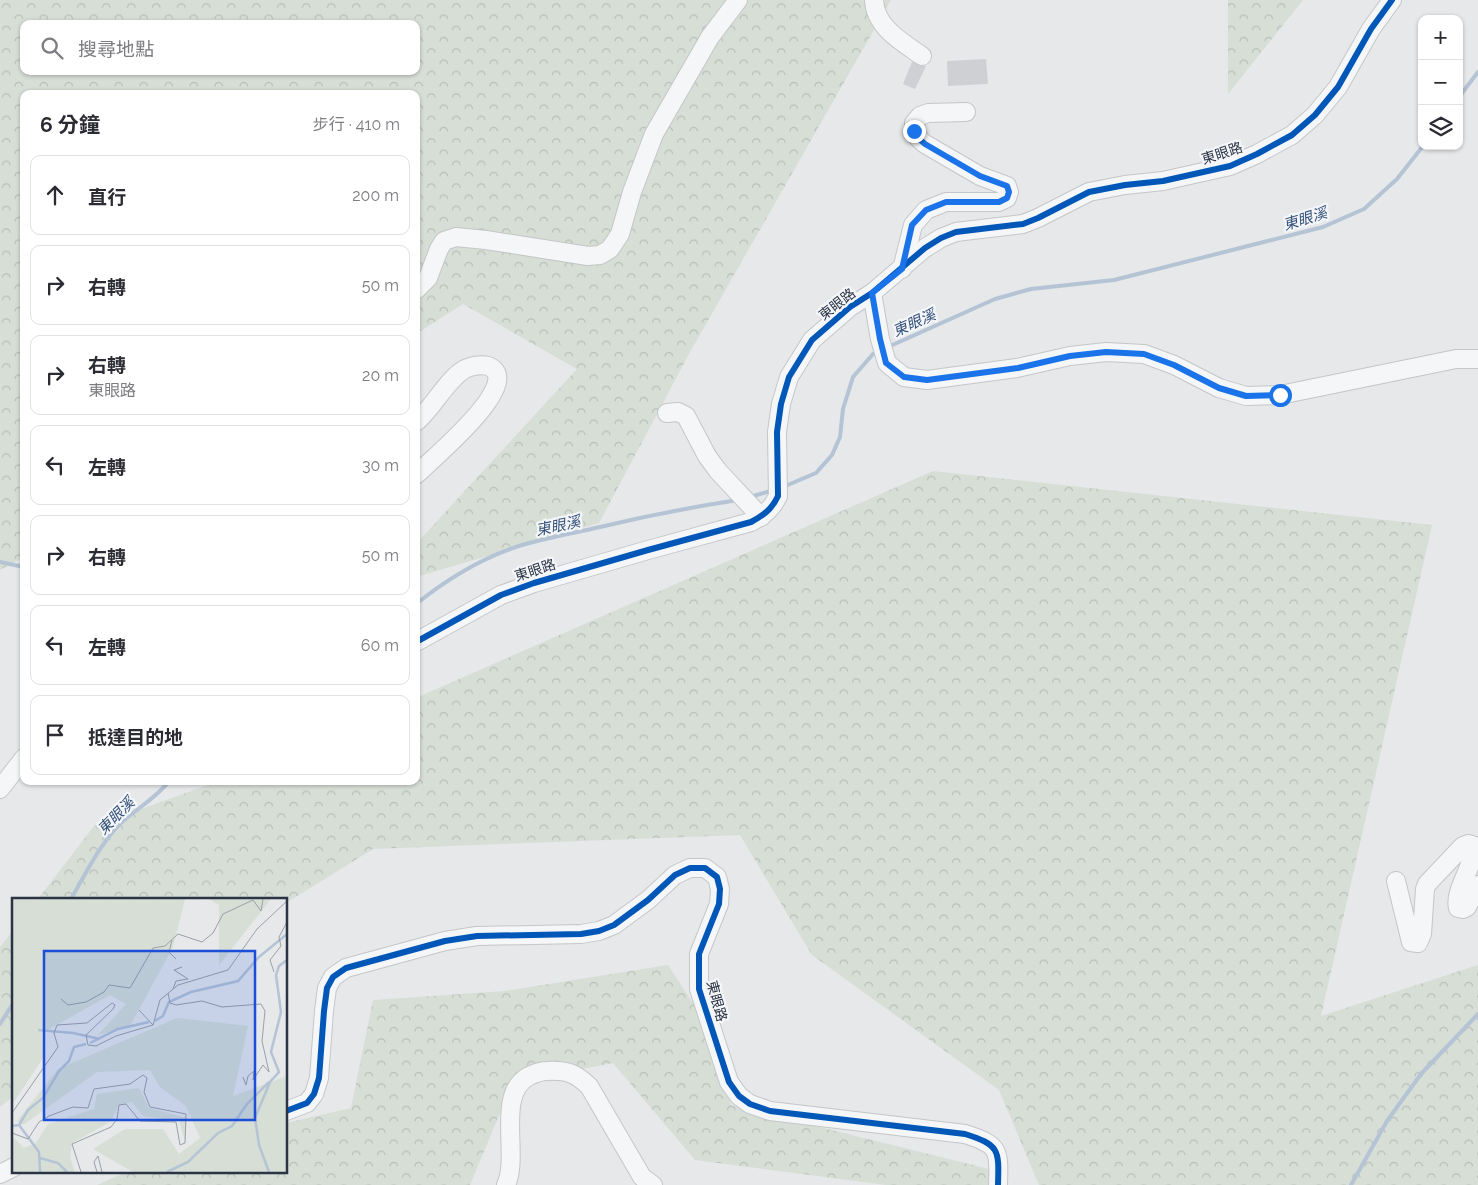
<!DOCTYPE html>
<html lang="zh-TW">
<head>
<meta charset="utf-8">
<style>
	body { margin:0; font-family:Raleway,"Noto Sans TC",sans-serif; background:#f7f7f7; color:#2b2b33 }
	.controls { position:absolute; right:15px; top:15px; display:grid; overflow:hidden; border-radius:10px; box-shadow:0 1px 4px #0004 }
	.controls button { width:45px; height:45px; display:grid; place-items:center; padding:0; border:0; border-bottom:1px solid #e1e1e2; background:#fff; color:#2b2b33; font:25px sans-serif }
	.stop { position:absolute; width:15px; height:15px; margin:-11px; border:4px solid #1a73e8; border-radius:50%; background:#fff }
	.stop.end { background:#1a73e8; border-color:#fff; box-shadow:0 1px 5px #0008 }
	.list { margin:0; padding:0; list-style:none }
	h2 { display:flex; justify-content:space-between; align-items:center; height:65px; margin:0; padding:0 20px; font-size:21px }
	h2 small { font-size:16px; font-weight:400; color:#7c7c81 }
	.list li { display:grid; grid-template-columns:32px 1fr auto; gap:15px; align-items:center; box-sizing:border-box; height:80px; margin:0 10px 10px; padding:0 10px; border:1px solid #e1e1e2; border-radius:10px }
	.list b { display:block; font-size:19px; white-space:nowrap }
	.list p { margin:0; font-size:16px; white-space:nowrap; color:#7c7c81 }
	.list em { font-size:16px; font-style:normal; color:#7c7c81 }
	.icon { flex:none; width:28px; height:28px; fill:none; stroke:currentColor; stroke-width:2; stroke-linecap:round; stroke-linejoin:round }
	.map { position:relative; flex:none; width:1478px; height:1185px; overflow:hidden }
	.search { position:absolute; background:#fff; box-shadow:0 1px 4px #0004; left:20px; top:20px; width:400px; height:55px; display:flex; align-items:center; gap:12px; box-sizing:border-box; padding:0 18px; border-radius:10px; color:#7c7c81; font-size:19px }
	.panel { position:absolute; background:#fff; box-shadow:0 1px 4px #0004; left:20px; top:90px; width:400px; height:695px; border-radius:10px }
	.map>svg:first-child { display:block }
	.forest { fill:url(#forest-crowns); fill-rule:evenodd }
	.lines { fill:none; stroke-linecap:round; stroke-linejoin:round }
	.stream { stroke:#b4c4d5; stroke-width:4 }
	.building { fill:#ced0d3 }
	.minor-casing { stroke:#c4c6c8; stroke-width:20 }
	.minor { stroke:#f5f6f7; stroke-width:18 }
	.cycleway-casing { stroke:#f4f6f9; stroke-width:9 }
	.cycleway { stroke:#0057b8; stroke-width:6 }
	.route { stroke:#1a73e8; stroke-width:6 }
	.labels { text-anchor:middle; stroke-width:4.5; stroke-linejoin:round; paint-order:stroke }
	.street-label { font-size:14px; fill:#2b3445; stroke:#f4f6f9 }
	.water-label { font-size:15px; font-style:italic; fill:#34527a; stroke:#f4f6f9 }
	.inset-river { fill:none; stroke:#b4c4d5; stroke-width:2.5 }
	.inset-road { fill:none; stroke:#9ba0a8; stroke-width:1 }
	.view { fill:#1d4ed8; fill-opacity:0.15; stroke:#1d4ed8; stroke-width:2.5 }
	.inset-edge { fill:none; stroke:#2b3445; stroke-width:2.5 }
</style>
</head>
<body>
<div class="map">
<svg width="1478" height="1185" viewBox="0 0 1478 1185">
	<defs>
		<pattern id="forest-crowns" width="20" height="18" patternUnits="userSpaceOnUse" patternTransform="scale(1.25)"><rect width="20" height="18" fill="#d6ded6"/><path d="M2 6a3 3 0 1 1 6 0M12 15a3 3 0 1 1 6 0" fill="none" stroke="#b8bfb9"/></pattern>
	</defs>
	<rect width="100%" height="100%" fill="#e6e8ea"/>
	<g class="forest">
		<path d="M0 0H891L690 352 599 523 416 577V544L577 369 463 304 416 334V94H24V557L0 570ZM24 24H416V71H24Z"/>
		<path d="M1228 0H1303L1228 94Z"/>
		<path d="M933 471 1432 525 1321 1016 1478 965V1185H1039L999 1090 812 955 740 835 373 849 286 903V899H38L94 826 219 781H416V698Z"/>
		<path d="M14 929V1096L0 1107V947Z"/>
		<path d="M668 965 709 1028 731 1105 1001 1172 999 1185H886L695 1160 613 1063 527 1080 505 1101 470 1185H97L129 1171H286V1123L351 1108 373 1000 505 991Z"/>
	</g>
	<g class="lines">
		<g class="stream">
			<path d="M1459 97 1478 72"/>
			<path d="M888 347 995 299 1031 289 1114 280 1323 227 1364 209 1397 179 1423 146"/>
			<path d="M783 487 816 473 832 455 840 437 843 409 853 377 873 354 879 351"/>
			<path d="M750 497 774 490"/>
			<path d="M0 562 24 567"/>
			<path d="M416 604C447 579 483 557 522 545 547 538 574 533 600 527 646 516 692 507 738 500"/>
			<path d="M71 899C85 875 98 848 117 827 133 810 155 800 169 781"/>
			<path d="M0 1024 14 1002"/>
			<path d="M1351 1185 1387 1121 1421 1074 1478 1014"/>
		</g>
	</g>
	<g class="building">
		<path d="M986 59 988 84 948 86 947 61Z"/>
		<path d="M912 62 921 66H926L915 89 903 84Z"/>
	</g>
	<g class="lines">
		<g class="minor-casing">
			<g id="minor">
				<path d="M874 0C875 27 902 42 922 56"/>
				<path d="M902 269 913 225 926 210 946 202H999L1007 198 1009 192 1007 186 980 176 925 144C917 138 914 133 914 123L920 116 928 113 966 112"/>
				<path d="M416 290 428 278 439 249 444 241 456 237 486 240 588 256 600 255 610 249 620 234 632 192 654 134 710 37 738 0"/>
				<path d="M872 293 880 339 887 363 904 377 927 380 1017 368 1070 356 1106 352 1144 354 1174 365 1219 388 1246 396 1280 395 1456 359H1478"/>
				<path d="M667 413 678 412 686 416 707 456 718 471 761 517"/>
				<path d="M416 422C432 409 448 378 465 369 471 366 481 364 488 366 528 381 428 462 416 475"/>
				<path d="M416 642 501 595 534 583 648 550 751 522C764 515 772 509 778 496L777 432 781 404 789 377 812 340 850 307 872 293 925 248 941 238 956 232 1023 224 1038 218 1089 192 1125 185 1163 181 1230 166 1257 154 1292 135 1315 115 1338 87 1371 29 1392 0"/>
				<path d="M0 789 24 758"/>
				<path d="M1396 881 1411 942 1418 943 1422 934 1425 889 1427 884 1463 846 1468 844 1472 845C1478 862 1453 889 1458 908L1463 909 1467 907 1478 885"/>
				<path d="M286 1111 307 1103 314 1094 319 1078 324 1011 327 988 333 977 346 968 445 941 477 936 581 934 599 931 614 925 648 900 675 875 690 868H705L717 877 720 889 719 904 699 954V989L729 1082 739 1096 750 1104 770 1111 965 1134C1000 1145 999 1150 998 1185"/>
				<path d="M0 1174 14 1167"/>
				<path d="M506 1185C520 1155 495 1094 529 1076 536 1073 540 1071 547 1071 567 1070 575 1073 589 1086L642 1177 653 1185"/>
			</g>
		</g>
		<use href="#minor" class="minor"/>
		<g class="cycleway-casing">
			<g id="cycleway">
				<path d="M416 642 501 595 534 583 648 550 751 522C764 515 772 509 778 496L777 432 781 404 789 377 812 340 850 307 872 293 925 248 941 238 956 232 1023 224 1038 218 1089 192 1125 185 1163 181 1230 166 1257 154 1292 135 1315 115 1338 87 1371 29 1392 0"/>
				<path d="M286 1111 307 1103 314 1094 319 1078 324 1011 327 988 333 977 346 968 445 941 477 936 581 934 599 931 614 925 648 900 675 875 690 868H705L717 877 720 889 719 904 699 954V989L729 1082 739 1096 750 1104 770 1111 965 1134C1000 1145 999 1150 998 1185"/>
			</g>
		</g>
		<use href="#cycleway" class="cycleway"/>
	</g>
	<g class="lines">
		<path class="route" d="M914 131 918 138 925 144 980 176 1007 186 1009 192 1007 198 999 202H946L926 210 912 225 902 269 872 293 880 339 886 363 904 377 927 380 1018 368 1070 356 1106 352 1144 354 1174 365 1219 388 1246 396 1280 395"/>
	</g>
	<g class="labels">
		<g class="street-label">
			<text transform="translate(1222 153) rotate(-18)" y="5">東眼路</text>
			<text transform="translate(837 304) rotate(-38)" y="5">東眼路</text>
			<text transform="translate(535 570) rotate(-18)" y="5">東眼路</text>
			<text transform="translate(717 1001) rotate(75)" y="5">東眼路</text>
		</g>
		<g class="water-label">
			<text transform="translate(1305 219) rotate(-17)" y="5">東眼溪</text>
			<text transform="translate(914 323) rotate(-24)" y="5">東眼溪</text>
			<text transform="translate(558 526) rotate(-12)" y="5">東眼溪</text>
			<text transform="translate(116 816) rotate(-45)" y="5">東眼溪</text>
		</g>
	</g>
	<g transform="translate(12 898)">
		<rect width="275" height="275" fill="#e6e8ea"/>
		<path d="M0 1H173L161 49 118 128 86 137 114 106 98 97 30 135 31 160 0 207ZM197 1H259L207 67V7ZM165 120 236 128 221 198 275 178V274H121L81 251 113 231H151L167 256 188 240 174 208 148 189 138 172 85 174 11 227 5 223 46 171ZM127 190 137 210 175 220 173 243 167 223 131 218 120 204 107 207 98 224 60 245 58 260 63 274H0V238L12 250 24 245 36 226 82 211 85 196Z" fill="#d6ded6"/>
		<path class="inset-river" d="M143 123 151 118 157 104 179 94 226 83 247 59 275 36M26 132 61 135 88 141M78 145 106 131 137 124M7 227 27 254 28 274M0 228 7 227 16 212 31 200 47 173 57 163 62 149 74 146M28 260 46 265 55 274M155 274 176 264 206 235 220 228 235 206 257 184M257 274 247 247 243 220 258 184 267 174 259 154 269 114 264 77 267 68 275 62"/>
		<path class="inset-road" d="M160 42 157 54 164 61M262 74 258 62 269 48 267 39 275 24M161 91 164 83 176 81 162 72 170 69M156 95 158 105 164 107 190 103 210 109 249 106 253 113 250 143 257 174 251 167 241 182 242 173 236 178 234 187 231 179M49 101 56 107 74 104 92 94 97 87 118 90 141 50 153 48 166 36 190 44 201 35 211 16 241 2 249 13 251 1M127 112 141 127M0 215 46 149 42 135 45 127 75 125 100 105 103 107 101 111 74 137 76 147 84 148 104 138 141 127 148 102 166 87 216 72 245 31 275 3M0 235 16 241 27 224 37 218 61 209 76 210 82 191 118 186 131 177 135 180 132 194 138 209 174 216 173 245 168 247 164 224 128 223 114 206 107 207 105 221 99 229 60 246 69 274M85 274 82 264 86 258 90 274"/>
		<path class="view" d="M32 53H243V222H32Z"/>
		<rect width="275" height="275" class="inset-edge"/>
	</g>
</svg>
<div class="controls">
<button>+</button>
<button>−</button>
<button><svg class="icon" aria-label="layers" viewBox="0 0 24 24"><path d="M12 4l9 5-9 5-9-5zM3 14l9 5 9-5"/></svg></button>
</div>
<div class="stop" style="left:1280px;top:395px"></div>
<div class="stop end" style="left:914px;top:131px"></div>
<div class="search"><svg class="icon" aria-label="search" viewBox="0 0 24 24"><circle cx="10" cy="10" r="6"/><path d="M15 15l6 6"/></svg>搜尋地點</div>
<section class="panel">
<h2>6 分鐘<small>步行 · 410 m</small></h2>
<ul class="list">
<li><svg class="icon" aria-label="ahead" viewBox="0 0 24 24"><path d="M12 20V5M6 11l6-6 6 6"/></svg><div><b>直行</b></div><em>200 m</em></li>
<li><svg class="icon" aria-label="right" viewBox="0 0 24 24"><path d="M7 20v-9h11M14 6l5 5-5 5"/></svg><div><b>右轉</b></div><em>50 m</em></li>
<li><svg class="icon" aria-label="right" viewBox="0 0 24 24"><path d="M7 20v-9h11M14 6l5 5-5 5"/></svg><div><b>右轉</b><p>東眼路</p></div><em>20 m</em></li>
<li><svg class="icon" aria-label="left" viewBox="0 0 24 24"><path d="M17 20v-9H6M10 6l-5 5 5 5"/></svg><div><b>左轉</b></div><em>30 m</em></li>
<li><svg class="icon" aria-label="right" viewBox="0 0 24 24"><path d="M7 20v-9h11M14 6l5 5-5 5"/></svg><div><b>右轉</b></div><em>50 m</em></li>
<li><svg class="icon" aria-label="left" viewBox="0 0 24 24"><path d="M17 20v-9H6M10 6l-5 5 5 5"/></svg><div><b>左轉</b></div><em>60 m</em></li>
<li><svg class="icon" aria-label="arrive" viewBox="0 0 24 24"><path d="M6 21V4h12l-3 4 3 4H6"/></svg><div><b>抵達目的地</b></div></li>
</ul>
</section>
</div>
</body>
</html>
